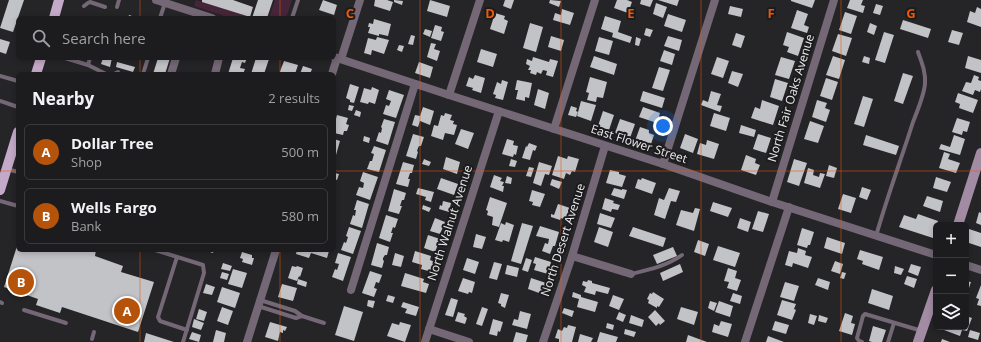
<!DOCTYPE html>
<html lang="en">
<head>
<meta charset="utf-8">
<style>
	body { margin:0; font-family:"Open Sans",sans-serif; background:#252426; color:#f1f3f6 }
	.controls { position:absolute; right:12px; bottom:12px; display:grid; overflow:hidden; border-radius:6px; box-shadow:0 2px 6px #0003 }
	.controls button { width:36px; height:36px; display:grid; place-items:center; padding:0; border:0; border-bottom:1px solid #3a393b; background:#1c1b1d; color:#f1f3f6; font:20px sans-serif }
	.you { position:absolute; left:663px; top:126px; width:14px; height:14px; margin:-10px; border:3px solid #fff; border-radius:50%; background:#1a73e8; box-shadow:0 0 0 6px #1a73e833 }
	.badge { display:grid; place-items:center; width:26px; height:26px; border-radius:50%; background:#b45309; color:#fff; font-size:13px; font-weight:700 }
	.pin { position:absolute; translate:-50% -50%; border:2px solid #fff; box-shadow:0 1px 4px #0006 }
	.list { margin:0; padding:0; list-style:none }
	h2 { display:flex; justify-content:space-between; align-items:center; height:52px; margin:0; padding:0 16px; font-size:17px }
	h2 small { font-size:13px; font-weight:400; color:#a0a1a4 }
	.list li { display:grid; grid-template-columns:26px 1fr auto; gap:12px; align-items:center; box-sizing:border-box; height:56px; margin:0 8px 8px; padding:0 8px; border:1px solid #3a393b; border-radius:6px }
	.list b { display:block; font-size:15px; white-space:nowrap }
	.list p { margin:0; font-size:13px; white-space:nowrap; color:#a0a1a4 }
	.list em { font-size:13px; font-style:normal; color:#a0a1a4 }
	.icon { flex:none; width:22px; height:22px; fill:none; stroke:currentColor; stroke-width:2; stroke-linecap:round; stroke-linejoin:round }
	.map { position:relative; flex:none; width:981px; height:342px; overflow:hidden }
	.search { position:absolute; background:#1c1b1d; box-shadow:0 2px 6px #0003; left:16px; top:16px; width:320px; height:44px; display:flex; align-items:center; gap:10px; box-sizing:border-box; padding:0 14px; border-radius:6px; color:#a0a1a4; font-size:15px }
	.panel { position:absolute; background:#1c1b1d; box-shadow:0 2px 6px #0003; left:16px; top:72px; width:320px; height:180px; border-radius:6px }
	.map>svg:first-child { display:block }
	.green { fill:#462439 }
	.building { fill:#c2c3c7 }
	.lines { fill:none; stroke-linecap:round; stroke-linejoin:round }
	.lane { stroke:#746776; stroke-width:4 }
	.street { stroke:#746776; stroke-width:8 }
	.secondary { stroke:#a28ca4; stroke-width:10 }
	.primary { stroke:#c5a9c8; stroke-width:10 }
	.grid { fill:none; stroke:#e8590c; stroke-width:1; stroke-opacity:0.55 }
	.labels { text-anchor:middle; stroke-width:4; stroke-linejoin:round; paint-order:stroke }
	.street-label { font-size:12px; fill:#ebebed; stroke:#1c1b1d }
	.grid-label { font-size:13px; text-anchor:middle; font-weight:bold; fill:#e8590c; stroke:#1c1b1d; stroke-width:4; stroke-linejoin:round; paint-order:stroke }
</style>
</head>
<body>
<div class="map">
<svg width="981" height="342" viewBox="0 0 981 342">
	<rect width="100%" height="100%" fill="#252427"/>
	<g class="green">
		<path d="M196 0 250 17 253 18H231L194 6Z"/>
		<path d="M275 0H292L286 18H269Z"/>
	</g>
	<g class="building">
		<path d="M9 0H24L13 32 0 28Z"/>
		<path d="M202 0H233L253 7 250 17 202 2Z"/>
		<path d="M258 0H273L267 18H252Z"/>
		<path d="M323 0 337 5 334 15 319 10Z"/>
		<path d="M375 0H387L393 2 390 11 374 6Z"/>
		<path d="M394 0 403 1 402 5 394 2Z"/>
		<path d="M430 0 450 6 447 17 427 11Z"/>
		<path d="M505 0H514L511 9 503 6Z"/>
		<path d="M550 0 561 1 559 7 549 3Z"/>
		<path d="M617 0H627L632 2 628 13 614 8Z"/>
		<path d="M641 0H653L650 7 640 4Z"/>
		<path d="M658 0H679L677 6Z"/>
		<path d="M791 0H815L812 8 791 1Z"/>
		<path d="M850 0H863L861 5 865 6 863 13 847 8Z"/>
		<path d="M656 3 667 7 663 18 653 14Z"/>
		<path d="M876 4 883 6 880 15 873 13Z"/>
		<path d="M730 6 743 9 741 17 728 14Z"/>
		<path d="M977 7 981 9V27L967 22 970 11 975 13Z"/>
		<path d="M562 9 574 13 570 25 553 20 555 13 561 15Z"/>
		<path d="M797 10 808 14 804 25 809 27 807 33 791 28Z"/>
		<path d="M845 12 857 16 851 34 839 30Z"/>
		<path d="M495 13 505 16 504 19 508 21 504 34 490 29Z"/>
		<path d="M668 14 686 20 682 32 664 26Z"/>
		<path d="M129 15 138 18H128Z"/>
		<path d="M605 16 621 21 618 32 632 37 630 43 612 37 613 33 601 29Z"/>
		<path d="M374 19 391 24 388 36 379 34V36L368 33 370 27H368L369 23 373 24Z"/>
		<path d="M903 20 931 29 928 38 900 29Z"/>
		<path d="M530 23 543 27 536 52 523 48Z"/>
		<path d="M870 23 877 26 874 35 867 32Z"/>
		<path d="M435 25 442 27 441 31 444 32 441 41 431 38Z"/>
		<path d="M646 28 653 30 650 37 644 35Z"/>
		<path d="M425 29 432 31 430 37 423 34Z"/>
		<path d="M952 30 963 33 959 45 948 42Z"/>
		<path d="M787 32 804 38 798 56 787 52 789 47 783 45Z"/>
		<path d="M884 32 894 35 885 63 875 60Z"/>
		<path d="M736 33 745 36 741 48 732 45Z"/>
		<path d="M838 34 852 38 846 56 832 51Z"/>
		<path d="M411 35 415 36 413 45 408 44Z"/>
		<path d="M551 36 564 40 561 51 548 47Z"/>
		<path d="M668 36 682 40 679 51 664 46Z"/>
		<path d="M377 37 389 40 384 54 372 50 371 55 364 53 368 38 376 40Z"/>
		<path d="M599 37 613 41 609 55 595 51Z"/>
		<path d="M636 37 641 39 639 46 635 45Z"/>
		<path d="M0 39 10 42 6 54 0 52Z"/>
		<path d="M431 43 436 44 434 49 440 51 437 61 427 57Z"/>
		<path d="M399 45 404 46 402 52 397 50Z"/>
		<path d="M481 49 497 54 493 67 477 62Z"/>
		<path d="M664 50 675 54 672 65 660 61Z"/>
		<path d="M594 56 617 64 614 75 590 67Z"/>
		<path d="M833 56 845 60 839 79 826 75Z"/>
		<path d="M864 56 870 58 869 64 862 62Z"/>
		<path d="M968 56 981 60V73L965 68Z"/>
		<path d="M533 57 549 62 550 59 558 61 553 77 546 75 547 71 543 70 541 74 537 72 536 75 530 73 531 70H528L530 66 526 64 527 59 532 61Z"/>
		<path d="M717 57 729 61 723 78 711 74Z"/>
		<path d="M781 57 795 61 789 79 775 75Z"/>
		<path d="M103 58H112L110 67 101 64Z"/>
		<path d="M158 58H170L165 74H153Z"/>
		<path d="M233 58H247L245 63 242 62 240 68 245 69 243 74H228Z"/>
		<path d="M256 58H264L269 59 264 74H251Z"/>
		<path d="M284 61 298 65 295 74H279Z"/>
		<path d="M117 62 135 67 133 72 116 67Z"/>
		<path d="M419 62 433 67 430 78 415 73Z"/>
		<path d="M303 66 312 69 310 74H300Z"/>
		<path d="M659 67 670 70 663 91 652 88Z"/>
		<path d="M732 71 743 74 738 87 728 83Z"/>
		<path d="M903 73 913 76 903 104 894 101Z"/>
		<path d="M475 75 485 78 481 93 472 90 473 88 466 86 469 77 473 79Z"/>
		<path d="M974 75 979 77 978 80 981 81V89L980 92 975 90 973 95 962 91 966 82 971 83Z"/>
		<path d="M590 77 607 82 603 98 597 97 596 102 587 100 589 93 586 92Z"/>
		<path d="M826 78 838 82 832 100 820 96Z"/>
		<path d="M775 79 788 83 782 101 770 97Z"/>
		<path d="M502 80 508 82 503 100 495 98 496 95 493 94 497 82 501 84Z"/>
		<path d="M517 80 532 83 529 98 525 97V101L516 99 518 90H515Z"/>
		<path d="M350 84 359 87 354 103 350 102V100L346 98Z"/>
		<path d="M372 87 379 90 375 104 369 102 368 104 360 102 364 88 371 90Z"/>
		<path d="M538 89 549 93 545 109 534 105Z"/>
		<path d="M389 90 404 95 396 118 383 114 386 105 389 106 391 101 386 99Z"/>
		<path d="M643 91 665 98 662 108 640 101Z"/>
		<path d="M711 91 721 94 717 105 722 106 720 112 701 105 703 100 708 102Z"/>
		<path d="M958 93 978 100 973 113 959 108 960 104 955 102Z"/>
		<path d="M863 96 873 99 864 127 854 124Z"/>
		<path d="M762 100 779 106 773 125 751 118 755 107 760 109Z"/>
		<path d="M817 100 827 103 825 108 830 110 826 122 812 117Z"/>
		<path d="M581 101 596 105 591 121 577 116Z"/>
		<path d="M349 105 354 106 352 111 348 110Z"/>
		<path d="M571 106 577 108 576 111 578 112 576 117 568 115Z"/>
		<path d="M423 107 434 111 430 125 420 121 418 127 412 125 415 115 420 116Z"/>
		<path d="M643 107 660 113 657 123 639 117Z"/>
		<path d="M356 110 361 112 360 117 354 115Z"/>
		<path d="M603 111 614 115 609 130 598 126Z"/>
		<path d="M445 113 452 115 450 120 454 121 453 124 457 125 454 135 445 133 443 140 431 136 434 125 438 126 441 115 444 116Z"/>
		<path d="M714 113 730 118 726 131 710 126Z"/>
		<path d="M337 115 348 118 346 124 349 125 347 131H344L343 135 334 133V126Z"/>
		<path d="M957 118 970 122 967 132 963 131 962 135 952 132Z"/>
		<path d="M384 119 395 122 388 145 376 141 379 132 381 133 382 128 381 127Z"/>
		<path d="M620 119 635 124 630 138 615 133Z"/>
		<path d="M810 121 824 126 818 143 804 139Z"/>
		<path d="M741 125 756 130 754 137 739 133Z"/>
		<path d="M640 127 649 130V133L654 135 651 144 640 140V142L635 141Z"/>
		<path d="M461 129 474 133 468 149 455 144Z"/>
		<path d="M413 134 424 137 421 146H419L418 148 417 151 418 152 416 159 406 156Z"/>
		<path d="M685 134 698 139 693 153 680 148Z"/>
		<path d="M758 134 771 138 766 153 753 149Z"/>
		<path d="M866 135 899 146 896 155 863 145Z"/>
		<path d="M954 135 965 139 960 155 939 149 941 144 950 147Z"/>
		<path d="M364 136 370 138 369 143 363 141Z"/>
		<path d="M334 139 340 141 336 155H334Z"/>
		<path d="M507 139 514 141 513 145 518 146 516 155 514 154 513 157 502 154Z"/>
		<path d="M707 140 719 144 714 159 697 154 700 143 706 145Z"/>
		<path d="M529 143 537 146 535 151 533 150 530 160 522 158 526 146 527 147Z"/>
		<path d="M374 146 386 150 379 172 367 169 370 161H372L374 154 371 153Z"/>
		<path d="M944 152 950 154 948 159 960 163 956 173 939 168Z"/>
		<path d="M746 155 756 159 755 163 760 165 756 175 741 170Z"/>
		<path d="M558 156 567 159 568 156 579 159 575 172 572 171 570 175 566 173 564 179 552 175Z"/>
		<path d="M446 157 460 162 457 174 443 169Z"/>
		<path d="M424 159 431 162 429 166 422 164Z"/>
		<path d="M511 159 517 161 515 167 509 166Z"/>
		<path d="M794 159 807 163 799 186 787 182Z"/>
		<path d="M403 162 414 165 412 173H410L408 179H410L408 187 396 184Z"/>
		<path d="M539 162 552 166 549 175 545 174 541 186 533 183Z"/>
		<path d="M829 165 837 168 834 178 826 176Z"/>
		<path d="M529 167 534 168 531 177 526 176Z"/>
		<path d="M808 168 814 170 813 175 819 177 820 173 825 174 820 188 804 183Z"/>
		<path d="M610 170 619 172V174L626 176 622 187 606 183Z"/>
		<path d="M363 172 378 177 370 200 356 195 359 187 363 188 364 183 360 181Z"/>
		<path d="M334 173 339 174 337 180 334 179Z"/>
		<path d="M494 175 502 178 500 181 504 182 502 186H504L503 192 490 187Z"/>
		<path d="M507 176 512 178 511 184 505 183Z"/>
		<path d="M936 177 951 182 947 192 933 188Z"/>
		<path d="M441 178 458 184 454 195 437 189Z"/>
		<path d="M642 178 656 183 652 194 635 188 638 179 641 180Z"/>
		<path d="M552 179 562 182 559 189 550 185Z"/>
		<path d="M862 187 871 190 867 200 859 197Z"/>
		<path d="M418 188 434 192 431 202 425 200 426 197 416 194Z"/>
		<path d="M614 188 622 190V189L627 190 624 199 611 195Z"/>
		<path d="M669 188 680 191 676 202 671 201 665 219 654 215 659 198 664 200Z"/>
		<path d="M394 189 406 193 404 200H402L400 206H402L399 214 388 211Z"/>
		<path d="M532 190 545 194 540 207 532 205 533 202 529 201Z"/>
		<path d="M843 194 856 198 851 213 838 209Z"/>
		<path d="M927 196 943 201 940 212 923 206Z"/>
		<path d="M490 197 507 203 499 227 492 225 493 217 487 215 488 211 486 210Z"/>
		<path d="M605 198 614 201 613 203 620 205 618 210 612 209 611 212 602 209Z"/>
		<path d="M357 200 369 204 362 228 350 224 353 215 355 216 356 210H354Z"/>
		<path d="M443 201 451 203 449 212 439 209 440 205 442 206Z"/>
		<path d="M713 202 732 208 728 217 710 211Z"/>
		<path d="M558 204 570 208 566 220 561 218 560 220 551 217V214L554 215Z"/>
		<path d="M423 205 431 208 429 212 422 209Z"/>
		<path d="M695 208 700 209 694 231 676 225 681 210 693 213Z"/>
		<path d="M758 211 769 214 763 232 752 229Z"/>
		<path d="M979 212 981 213V225L976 223Z"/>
		<path d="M600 213 615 218 611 228 597 224Z"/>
		<path d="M918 214 938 221 937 225H936V228L933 238 899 227 904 215 916 219Z"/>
		<path d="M386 215 398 219 395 228 393 227 391 233H393L390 242 379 238Z"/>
		<path d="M435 218 445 222 440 234 430 231Z"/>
		<path d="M740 218 751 222 748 232 737 228Z"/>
		<path d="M506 222 514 225 509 242 503 240 502 242 495 240 501 223 505 225Z"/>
		<path d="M522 223 533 226 521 264 511 261Z"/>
		<path d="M540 226 559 232 555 246H553L550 254 542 251 545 243 548 244 549 239 536 236Z"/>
		<path d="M349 227 361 231 353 254 341 250 344 242 346 243 348 237 346 236Z"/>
		<path d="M599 227 613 232 608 247 594 242Z"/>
		<path d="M633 227 666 238 663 247 629 236Z"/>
		<path d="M802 228 814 232 810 245H808L807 248 797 245Z"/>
		<path d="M969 229 981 233V247L966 242Z"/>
		<path d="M476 234 486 237 482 249 473 247Z"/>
		<path d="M428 235 440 239 435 252 424 248Z"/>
		<path d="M827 237 845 243 842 254 824 248Z"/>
		<path d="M698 240 709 244 705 256 694 252Z"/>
		<path d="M18 243V250H96L95 256 123 266 121 272 154 282 138 332 62 307 60 313 36 305 38 299 4 287Z"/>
		<path d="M377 243 389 247 387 255H385L383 258V260L384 261 382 268 371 265Z"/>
		<path d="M718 246 740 253 735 267 713 260Z"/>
		<path d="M673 247 677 256 657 264 653 255Z"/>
		<path d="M798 248 806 251 805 255 812 257 808 268 793 263 792 267 785 265 789 251 797 253Z"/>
		<path d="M204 250H214L213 253Z"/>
		<path d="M297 250H327L329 251 327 258 311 253 309 258 296 254Z"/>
		<path d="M860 250 883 257 879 270 862 264 863 261 857 259Z"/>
		<path d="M415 251 431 256 430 260 435 262 432 272 421 269 422 265 412 262Z"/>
		<path d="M242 252 252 255V258H254L252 265 242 262 243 259 240 258Z"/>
		<path d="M338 253 351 257 343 281 332 277 335 269 337 270 339 264 335 263Z"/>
		<path d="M395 253 404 256 401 267 392 265Z"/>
		<path d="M535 257 551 262 548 274 534 270 536 264 533 263Z"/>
		<path d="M467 258 479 262 475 274 463 270Z"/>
		<path d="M526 258 532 260 528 272 522 270Z"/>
		<path d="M835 261 843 264 840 274 831 271Z"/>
		<path d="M494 262 502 264 497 280 489 278Z"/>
		<path d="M223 263 232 266 230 271 221 269Z"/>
		<path d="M680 264 683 272 663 281 660 273Z"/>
		<path d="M911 264 921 267 918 276 908 272Z"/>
		<path d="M507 265 519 268 517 277 505 274Z"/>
		<path d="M292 266 296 267 297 266 303 268 300 277 299 276 297 281 288 278Z"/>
		<path d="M895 266 904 269 901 275 894 273Z"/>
		<path d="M728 268 737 271 735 278 741 280 737 291 727 288 729 282 724 281Z"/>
		<path d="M233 269 247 273 242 288 228 284Z"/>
		<path d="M370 271 382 275 379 283 376 282 374 288 377 289 374 297 362 293Z"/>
		<path d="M222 272 229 274 227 280 220 278Z"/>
		<path d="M842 272 846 273 844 279 840 278Z"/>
		<path d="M405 273 424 279 423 282 429 284 426 293 401 286Z"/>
		<path d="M907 276 917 279 914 288 904 284Z"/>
		<path d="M463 278 475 282 472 293 469 292 468 294 458 291Z"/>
		<path d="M531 278 546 283 542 294 528 289Z"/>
		<path d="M818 278 830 282 828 290 815 285Z"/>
		<path d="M298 279 307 282 306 287 297 284Z"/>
		<path d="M588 280 592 281V283L610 288 608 294 596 291 595 295 584 292 586 287 582 285 583 281 587 282Z"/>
		<path d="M966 281 971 282 966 297Z"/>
		<path d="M785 282 799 286 794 301 780 297Z"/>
		<path d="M206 284 215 287 212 295 203 293Z"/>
		<path d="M282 284 297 288 293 301 278 297Z"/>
		<path d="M981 285V306L977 305 979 299 976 298Z"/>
		<path d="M222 287 240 293 235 308 217 302Z"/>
		<path d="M872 289 893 296 889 310 868 303Z"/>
		<path d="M573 292 581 295V297L598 302 595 312 577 307 579 299 572 297Z"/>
		<path d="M653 292 664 299 659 307 657 306V308L648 303 649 300 647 299 650 293 652 294Z"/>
		<path d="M501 293 509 295 505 308 501 306V304L498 303Z"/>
		<path d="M733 293 742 296 740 304 730 301Z"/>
		<path d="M388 295 395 297 393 303 386 301Z"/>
		<path d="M613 295 624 299 619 310 609 306Z"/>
		<path d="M451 298 458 300 453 317 445 315Z"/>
		<path d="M368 300 375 301 373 308 367 306Z"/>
		<path d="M782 300 796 304 794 309 796 310 792 320 777 315Z"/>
		<path d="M710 301 717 303 714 311 708 308Z"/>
		<path d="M719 301 733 306 730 317 715 312Z"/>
		<path d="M403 302 419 307 416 316 405 313 407 309 401 307Z"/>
		<path d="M344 306 363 312 354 341 335 335Z"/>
		<path d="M222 307 233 311 228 325 217 321Z"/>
		<path d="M482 307 488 309 482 326 476 324Z"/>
		<path d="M681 307 698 312 694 325 677 319Z"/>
		<path d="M564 308 574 311 572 317 562 313Z"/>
		<path d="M199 309 207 312 204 321 196 319Z"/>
		<path d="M655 310 665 321 660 325 659 323 656 326 648 317Z"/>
		<path d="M520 311 531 314 527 329 512 325 514 319 518 320Z"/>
		<path d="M458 312 465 314 464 316 467 318 465 324 455 321Z"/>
		<path d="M619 312 626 315 623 322 616 319Z"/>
		<path d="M845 313 853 316 851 323 855 324 852 335 839 331Z"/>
		<path d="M810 314 817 316 814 325 808 323Z"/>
		<path d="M631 315 644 320 642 327 629 323Z"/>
		<path d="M819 315 828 318 826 323 818 321Z"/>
		<path d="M966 316 972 318 967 331 962 330 960 336 944 330 945 327H966Z"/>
		<path d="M194 319 204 323 201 330 192 327Z"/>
		<path d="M493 319 503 322 500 332 498 331 497 336 489 334Z"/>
		<path d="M721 321 732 324 728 337 712 332 714 324 719 326Z"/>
		<path d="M775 321 789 325 786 334 772 330Z"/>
		<path d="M270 322 287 327 285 331 283 330V333L280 332 278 341 265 337Z"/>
		<path d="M400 322 411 325 405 342 387 336 392 323 399 325Z"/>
		<path d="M607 323 614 325 613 330 606 328Z"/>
		<path d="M568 325 576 327 572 342H559V339L555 338 558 329 562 331 564 327 567 328Z"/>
		<path d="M873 326 886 330 882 342H872L869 341Z"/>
		<path d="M625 329 636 332 634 337 624 334Z"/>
		<path d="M216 330 226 333 224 342H213Z"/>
		<path d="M970 330 980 333 978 340 968 337Z"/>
		<path d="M192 332 201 335 199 342 189 339Z"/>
		<path d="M516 332 528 335 526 342H513Z"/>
		<path d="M600 332 618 337 616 342H597Z"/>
		<path d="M146 333 174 342H144Z"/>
		<path d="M580 334 593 338 591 342H578Z"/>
		<path d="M688 335 707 342H686Z"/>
		<path d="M768 336 784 342H766Z"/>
		<path d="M942 339 950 342H941Z"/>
	</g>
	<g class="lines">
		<g class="lane">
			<path d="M84 6 88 3 90 2 105 7"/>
			<path d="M117 7 119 0"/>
			<path d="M160 18 165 3"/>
			<path d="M292 18 298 0"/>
			<path d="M65 58 88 65 106 74"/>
			<path d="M88 65 90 58"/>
			<path d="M114 74 118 72"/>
			<path d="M143 74 148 58"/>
			<path d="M0 76 18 81"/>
			<path d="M0 101 18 107"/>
			<path d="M7 169 18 172"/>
			<path d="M0 201 18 206"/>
			<path d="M876 236C887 197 901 160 913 122 917 112 924 95 925 84 926 73 922 63 918 52"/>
			<path d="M155 250 203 265 204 273 183 342"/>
			<path d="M177 257 158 317 160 321 187 330"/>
			<path d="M631 274C648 270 667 266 682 255"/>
			<path d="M0 302 2 303"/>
			<path d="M258 306 296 318 302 316 295 311 260 300"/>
			<path d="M24 310 66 323"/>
			<path d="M302 316 324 323"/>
			<path d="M92 339 94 332"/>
			<path d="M862 342 859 341 857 338 863 316 865 314 922 331"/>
			<path d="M888 342 894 323"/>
		</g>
		<g class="street">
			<path d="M156 0 212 18"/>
			<path d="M334 57 449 95 663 164 772 202 936 255"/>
			<path d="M341 59 360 0"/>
			<path d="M171 74 176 58"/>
			<path d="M215 74 219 58"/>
			<path d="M332 74 337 58"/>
			<path d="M449 95 480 0"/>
			<path d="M554 129 595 0"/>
			<path d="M663 164 715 0"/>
			<path d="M772 202 834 0"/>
			<path d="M572 256 631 274"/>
			<path d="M966 265 981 270"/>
			<path d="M351 290 415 84"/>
			<path d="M429 329 469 342"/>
			<path d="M247 342 276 250"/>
			<path d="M425 342 499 111"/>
			<path d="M543 342 572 256 605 146"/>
			<path d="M745 342 789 207"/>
		</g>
		<g class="secondary">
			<path d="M958 225 981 153"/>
			<path d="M918 342 936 290"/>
		</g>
		<g class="primary">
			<path d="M54 18 59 0"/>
			<path d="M36 74 41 58"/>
			<path d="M0 190 18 132"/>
		</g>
	</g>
	<path class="grid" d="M140 0V18M280 0V18M420 0V342M561 0V342M701 0V342M841 0V342M140 58V74M280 58V74M0 171H18M334 171H981M140 250V342M280 250V342"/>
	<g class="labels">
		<g class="street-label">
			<text transform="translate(791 98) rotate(-73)" y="4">North Fair Oaks Avenue</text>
			<text transform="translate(639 144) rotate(18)" y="4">East Flower Street</text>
			<text transform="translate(450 223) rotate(-72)" y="4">North Walnut Avenue</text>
			<text transform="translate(563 240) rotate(-72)" y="4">North Desert Avenue</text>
		</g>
	</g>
	<g class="grid-label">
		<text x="350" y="18">C</text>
		<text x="490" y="18">D</text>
		<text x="631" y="18">E</text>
		<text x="771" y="18">F</text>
		<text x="911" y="18">G</text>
	</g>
</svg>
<div class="controls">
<button>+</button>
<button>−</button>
<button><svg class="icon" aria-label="layers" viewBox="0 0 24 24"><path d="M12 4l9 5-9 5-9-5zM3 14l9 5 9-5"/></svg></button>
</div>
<div class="you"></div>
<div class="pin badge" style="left:127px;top:311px">A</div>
<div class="pin badge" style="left:21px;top:282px">B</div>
<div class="search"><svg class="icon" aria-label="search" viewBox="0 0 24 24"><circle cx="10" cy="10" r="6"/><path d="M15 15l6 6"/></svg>Search here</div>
<section class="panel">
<h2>Nearby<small>2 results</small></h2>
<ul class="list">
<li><span class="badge">A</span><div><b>Dollar Tree</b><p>Shop</p></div><em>500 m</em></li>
<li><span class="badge">B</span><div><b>Wells Fargo</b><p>Bank</p></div><em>580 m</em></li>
</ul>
</section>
</div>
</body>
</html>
